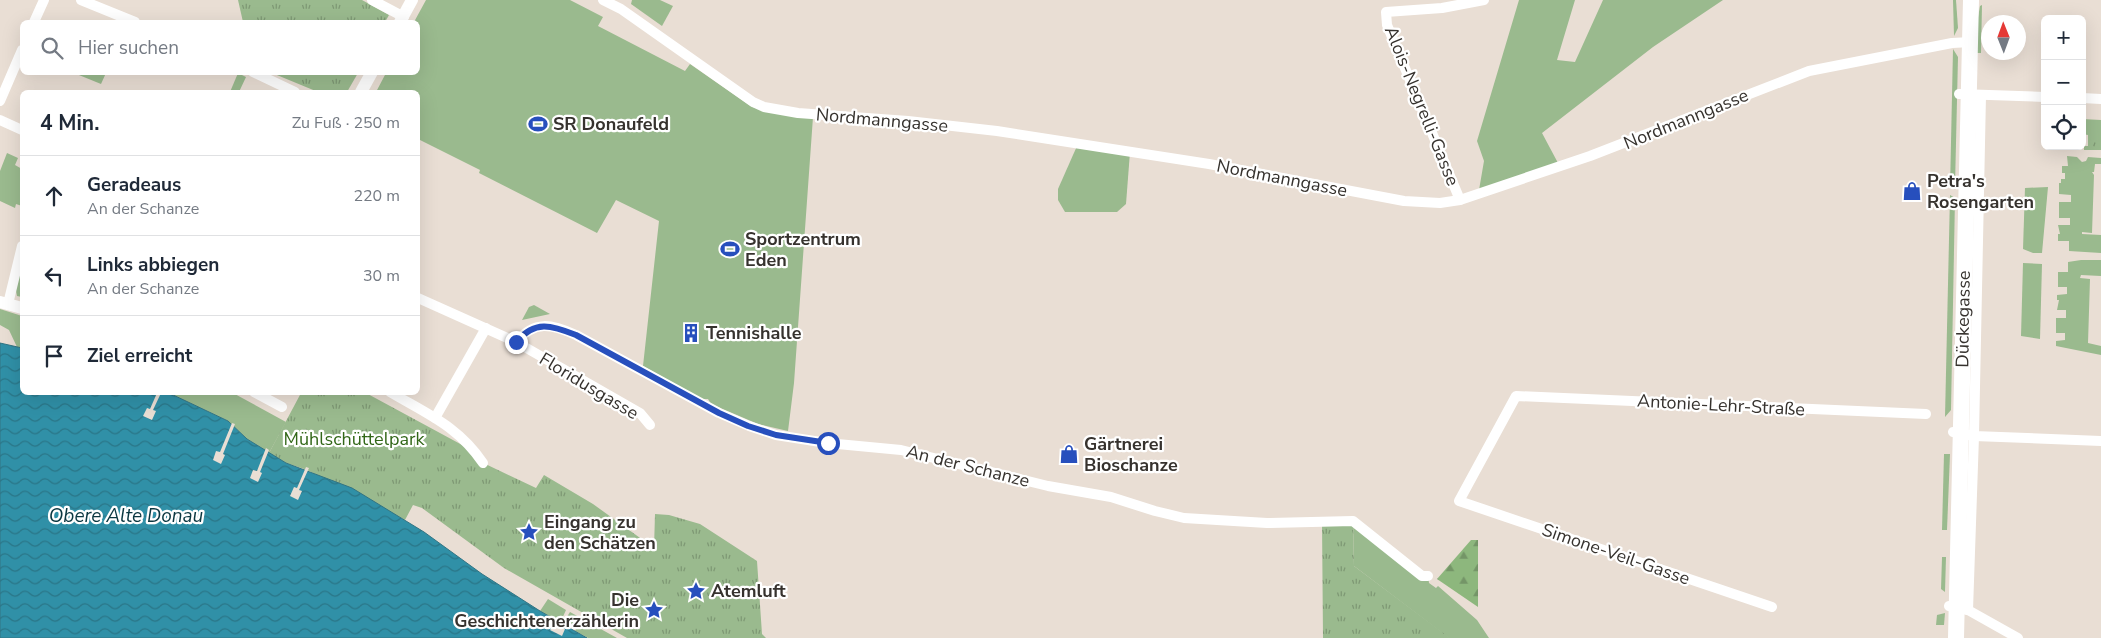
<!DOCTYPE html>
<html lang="de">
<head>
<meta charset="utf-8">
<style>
	body { margin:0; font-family:"Nunito Sans",sans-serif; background:#f2f2f3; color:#1f2937 }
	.controls { position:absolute; right:15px; top:15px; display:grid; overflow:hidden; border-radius:8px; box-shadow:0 5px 20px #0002 }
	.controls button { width:45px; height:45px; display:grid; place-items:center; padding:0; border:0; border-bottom:1px solid #e0e1e3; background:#fff; color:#1f2937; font:25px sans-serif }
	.compass { position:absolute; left:1981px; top:15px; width:45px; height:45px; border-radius:50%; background:#fff; box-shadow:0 5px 20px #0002; rotate:359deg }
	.stop { position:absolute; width:15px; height:15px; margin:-11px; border:4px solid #274fbd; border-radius:50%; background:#fff }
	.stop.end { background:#274fbd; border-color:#fff; box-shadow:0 1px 5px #0008 }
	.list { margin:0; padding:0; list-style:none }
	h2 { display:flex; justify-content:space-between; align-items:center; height:65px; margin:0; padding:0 20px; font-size:21px }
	h2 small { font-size:16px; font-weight:400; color:#747a83 }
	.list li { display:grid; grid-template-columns:32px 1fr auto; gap:15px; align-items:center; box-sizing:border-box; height:80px; padding:0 20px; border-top:1px solid #e0e1e3 }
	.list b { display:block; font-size:19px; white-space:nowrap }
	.list p { margin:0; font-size:16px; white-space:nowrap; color:#747a83 }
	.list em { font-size:16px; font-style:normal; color:#747a83 }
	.icon { flex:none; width:28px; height:28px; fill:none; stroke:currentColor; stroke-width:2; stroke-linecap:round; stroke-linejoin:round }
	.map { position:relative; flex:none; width:2101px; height:638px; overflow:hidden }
	.search { position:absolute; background:#fff; box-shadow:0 5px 20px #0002; left:20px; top:20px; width:400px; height:55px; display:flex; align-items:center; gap:12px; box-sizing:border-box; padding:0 18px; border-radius:8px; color:#747a83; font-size:19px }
	.panel { position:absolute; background:#fff; box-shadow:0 5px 20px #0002; left:20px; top:90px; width:400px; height:305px; border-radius:8px }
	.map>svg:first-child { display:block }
	.green { fill:#9aba8e }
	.forest { fill:url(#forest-firs) }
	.park { fill:url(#park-tufts) }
	.water { fill:url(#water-waves); stroke:#327483 }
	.pier { fill:#e9ded4 }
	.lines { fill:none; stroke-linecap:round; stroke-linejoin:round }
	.minor { stroke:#fff; stroke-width:10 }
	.tertiary { stroke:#fff; stroke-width:12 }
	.primary { stroke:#fff; stroke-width:16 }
	.route { stroke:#274fbd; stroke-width:6 }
	.labels { text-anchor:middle; stroke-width:4.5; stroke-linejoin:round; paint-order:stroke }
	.street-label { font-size:18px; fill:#36322e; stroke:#fff }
	.poi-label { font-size:18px; font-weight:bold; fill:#36322e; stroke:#fff; text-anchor:start }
	.park-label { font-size:18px; fill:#326718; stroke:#fff }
	.water-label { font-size:19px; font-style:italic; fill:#0b3741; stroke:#fff }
</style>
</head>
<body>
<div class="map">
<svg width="2101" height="638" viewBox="0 0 2101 638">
	<defs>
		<pattern id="forest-firs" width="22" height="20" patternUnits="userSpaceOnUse" patternTransform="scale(1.25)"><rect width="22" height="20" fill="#8db77d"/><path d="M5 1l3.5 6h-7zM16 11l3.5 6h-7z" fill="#749567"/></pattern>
		<pattern id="park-tufts" width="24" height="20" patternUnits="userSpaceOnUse" patternTransform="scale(1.25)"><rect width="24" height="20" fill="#9aba8e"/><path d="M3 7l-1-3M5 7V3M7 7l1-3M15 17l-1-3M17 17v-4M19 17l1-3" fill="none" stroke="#7e9874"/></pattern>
		<pattern id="water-waves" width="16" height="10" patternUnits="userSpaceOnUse" patternTransform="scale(1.25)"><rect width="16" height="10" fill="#3090a7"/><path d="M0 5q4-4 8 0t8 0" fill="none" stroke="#2a7688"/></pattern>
	</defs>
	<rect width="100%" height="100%" fill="#e9ded4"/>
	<g class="green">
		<path d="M426 0H570L603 17 598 26 685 71 690 64 752 107 813 117 794 383 788 431 758 424 711 404 708 399H702L643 366 659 221 616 200 597 233 479 173 480 170 418 139V92H376L386 73 418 72V22H414Z"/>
		<path d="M632 0H660L673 6 662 26 631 4Z"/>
		<path d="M1519 0H1575L1557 60 1575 62 1603 0H1723L1653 47 1542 133 1558 163 1479 190 1484 161 1477 141Z"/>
		<path d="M1953 0H1956L1958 28 1954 36Z"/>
		<path d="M1982 5 1981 53H1975L1976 29 1980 6Z"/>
		<path d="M1953 49 1958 57 1955 186 1950 189Z"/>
		<path d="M74 73H106L101 84Z"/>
		<path d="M238 73 246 77 239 92H230Z"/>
		<path d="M2082 119 2101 120V125H2093L2092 148H2101V150H2084V146H2088V135L2082 134Z"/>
		<path d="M1077 146 1130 152 1126 204 1117 212H1065L1058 200V189Z"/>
		<path d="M7 153 18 158 15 165 22 169V206L16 204 15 208 0 201V171Z"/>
		<path d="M2067 156 2077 157 2082 162 2086 161 2088 157 2101 158V164H2095L2094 172H2092L2094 175 2092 233 2082 232V234L2101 235V253L2069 251V241H2058V234H2060L2058 225H2070V218H2059V202H2071V195L2059 194V183H2061V179H2065V173H2062V166H2068Z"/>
		<path d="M2048 187 2042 253H2033L2023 249 2025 188Z"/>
		<path d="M1950 195 1955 198 1951 410 1945 417Z"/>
		<path d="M22 258V297L17 296 15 285Z"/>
		<path d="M2081 260H2101V276L2081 275 2080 278 2090 279 2088 343 2101 346V355L2056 346V341L2065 340V333H2056V318H2066V310H2057L2059 300H2057V295L2067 294V287H2058V272H2068V262Z"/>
		<path d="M2023 263 2042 264 2040 339 2021 336Z"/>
		<path d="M534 305 550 314 522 320 529 307Z"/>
		<path d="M0 309 22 316V348L17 347 9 330 0 325Z"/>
		<path d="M169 393H233L286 422 269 453 247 439 228 421Z"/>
		<path d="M1944 454H1950L1947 530H1942Z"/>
		<path d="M1353 521 1428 576 1429 583 1436 588 1438 586 1477 620 1489 638H1449L1354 566Z"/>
		<path d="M1942 557H1946L1945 592 1941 589Z"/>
		<path d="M548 599 566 610 561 621 558 620 557 621 540 611Z"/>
		<path d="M570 612 617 638H588L575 631 577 627 565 620Z"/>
		<path d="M1945 613 1944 625H1936L1937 615Z"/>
	</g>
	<path class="forest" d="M1471 540H1478V607L1437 579Z"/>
	<g class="park">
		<path d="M238 0H362L389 15 385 22H243Z"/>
		<path d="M272 73H358L347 92H318Z"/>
		<rect x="2092" y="125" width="9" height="23"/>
		<path d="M301 393H366L464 446 475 459 536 488 544 475 593 504 654 548 655 514 669 515 700 524 757 561 762 634 766 638H627L504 568 422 508 413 505 405 520 307 470 286 463 269 453Z"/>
		<path d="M1353 521 1354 566 1450 638H1323L1322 522Z"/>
	</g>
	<path class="water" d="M0 343 22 348V392L169 393 228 421 247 439 286 463 352 488 424 532 482 574 540 611 587 638H0Z"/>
	<g class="pier">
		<path d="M157 393H161L153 410 156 411 152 420 143 416 147 408 150 409Z"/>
		<path d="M232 423 235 424 223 454 225 455 221 464 213 460 216 451 220 452Z"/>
		<path d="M266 448 269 450 260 472 262 473 258 482 250 478 253 470 257 471Z"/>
		<path d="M306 467 309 468 299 490 302 491 298 500 290 496 294 487 297 488Z"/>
		<path d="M554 624 558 626 560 624 562 625 561 627 565 629 562 636 550 630Z"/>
	</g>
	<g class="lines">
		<g class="minor">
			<path d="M81 0 135 22"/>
			<path d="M372 0 404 17"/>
			<path d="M603 0 621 9 753 102 764 107 798 113 908 121 997 131 1209 164 1404 201 1440 203 1460 200 1590 156 1809 71 1952 43 1971 42"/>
			<path d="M34 22 44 0"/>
			<path d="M253 72 295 92"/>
			<path d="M1959 94 2045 97"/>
			<path d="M2082 98 2101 99"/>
			<path d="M0 101 22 50"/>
			<path d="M0 120 22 130"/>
			<path d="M1460 200 1387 25 1386 12 1442 8 1484 0"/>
			<path d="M418 298 516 342 640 413 650 425"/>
			<path d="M8 304 22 246"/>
			<path d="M516 342C535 320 551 324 576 335L719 413 749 426 776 435 827 443 901 450 1048 486 1111 497 1155 511 1184 518 1267 523 1353 521 1422 576H1428"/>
			<path d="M254 392 282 407"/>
			<path d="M390 392C427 414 458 426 483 463"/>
			<path d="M435 418 486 328"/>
			<path d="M1953 432 1974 436 2101 441"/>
			<path d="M1949 606 1968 610 2018 638"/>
			<path d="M1772 607 1459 501 1516 396 1926 414"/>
			<path d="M1968 610 1974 436 1981 95"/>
		</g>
		<g class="tertiary">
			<path d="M400 22 412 0"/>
			<path d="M361 92 372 72"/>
			<path d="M0 302 22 308"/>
		</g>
		<path class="primary" d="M1956 638 1971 0"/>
	</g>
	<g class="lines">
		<path class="route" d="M516 342C535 320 551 325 576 335L719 413 748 426 776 435 828 443"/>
	</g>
	<defs>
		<g id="stadium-bare" transform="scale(1.5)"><path d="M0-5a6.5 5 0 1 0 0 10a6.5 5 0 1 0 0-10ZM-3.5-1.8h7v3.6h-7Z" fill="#274fbd" stroke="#fff" stroke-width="2.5" paint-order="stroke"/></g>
		<g id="shop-bare" transform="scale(1.5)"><path d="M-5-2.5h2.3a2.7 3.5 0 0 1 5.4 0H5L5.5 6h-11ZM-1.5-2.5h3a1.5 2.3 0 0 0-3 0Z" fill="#274fbd" stroke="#fff" stroke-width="2.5" paint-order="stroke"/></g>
		<g id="building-bare" transform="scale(1.5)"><path d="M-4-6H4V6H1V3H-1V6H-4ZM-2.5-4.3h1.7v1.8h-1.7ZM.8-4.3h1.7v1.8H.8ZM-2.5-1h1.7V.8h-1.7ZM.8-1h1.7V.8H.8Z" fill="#274fbd" stroke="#fff" stroke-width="2.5" paint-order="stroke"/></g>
		<g id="sight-bare" transform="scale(1.5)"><path d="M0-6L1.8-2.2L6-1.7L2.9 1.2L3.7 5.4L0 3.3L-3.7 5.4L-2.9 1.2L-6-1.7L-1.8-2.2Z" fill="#274fbd" stroke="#fff" stroke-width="2.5" paint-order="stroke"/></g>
	</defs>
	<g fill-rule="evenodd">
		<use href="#stadium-bare" x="538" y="124"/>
		<use href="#shop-bare" x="1912" y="191"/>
		<use href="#stadium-bare" x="730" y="249"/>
		<use href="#building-bare" x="691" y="333"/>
		<use href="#shop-bare" x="1069" y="454"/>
		<use href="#sight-bare" x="529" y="532"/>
		<use href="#sight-bare" x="696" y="591"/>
		<use href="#sight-bare" x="654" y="610"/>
	</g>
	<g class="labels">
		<g class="street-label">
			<text transform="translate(1422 106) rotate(68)" y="6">Alois-Negrelli-Gasse</text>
			<text transform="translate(1686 119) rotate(-22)" y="6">Nordmanngasse</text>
			<text transform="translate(882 120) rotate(5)" y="6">Nordmanngasse</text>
			<text transform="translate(1282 178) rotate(11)" y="6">Nordmanngasse</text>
			<text transform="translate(1963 319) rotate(-89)" y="6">Dückegasse</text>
			<text transform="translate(589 386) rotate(31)" y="6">Floridusgasse</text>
			<text transform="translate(1721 405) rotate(3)" y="6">Antonie-Lehr-Straße</text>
			<text transform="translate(968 466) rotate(14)" y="6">An der Schanze</text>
			<text transform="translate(1616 554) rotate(19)" y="6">Simone-Veil-Gasse</text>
		</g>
		<g class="poi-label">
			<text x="553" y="130">SR Donaufeld</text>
			<text x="1927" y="187">Petra's<tspan x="1927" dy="21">Rosengarten</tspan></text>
			<text x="745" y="245">Sportzentrum<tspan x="745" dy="21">Eden</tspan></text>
			<text x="706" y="339">Tennishalle</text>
			<text x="1084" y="450">Gärtnerei<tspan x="1084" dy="21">Bioschanze</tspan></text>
			<text x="544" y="528">Eingang zu<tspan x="544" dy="21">den Schätzen</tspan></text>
			<text x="711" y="597">Atemluft</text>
			<text x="639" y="606" text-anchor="end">Die<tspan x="639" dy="21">Geschichtenerzählerin</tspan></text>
		</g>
		<g class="park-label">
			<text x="354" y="445">Mühlschüttelpark</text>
		</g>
		<g class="water-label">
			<text x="126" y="522">Obere Alte Donau</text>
		</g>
	</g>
</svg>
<div class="controls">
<button>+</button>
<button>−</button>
<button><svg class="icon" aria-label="locate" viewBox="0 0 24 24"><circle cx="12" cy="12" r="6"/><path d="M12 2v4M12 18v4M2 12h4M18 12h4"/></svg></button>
</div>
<svg class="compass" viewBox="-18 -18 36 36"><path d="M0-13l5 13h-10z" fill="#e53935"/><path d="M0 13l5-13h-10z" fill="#747a83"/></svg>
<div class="stop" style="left:828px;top:443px"></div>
<div class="stop end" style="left:516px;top:342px"></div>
<div class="search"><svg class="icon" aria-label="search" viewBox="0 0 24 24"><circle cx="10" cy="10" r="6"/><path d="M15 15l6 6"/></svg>Hier suchen</div>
<section class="panel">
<h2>4 Min.<small>Zu Fuß · 250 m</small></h2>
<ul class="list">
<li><svg class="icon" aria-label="ahead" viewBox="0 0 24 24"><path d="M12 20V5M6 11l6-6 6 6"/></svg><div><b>Geradeaus</b><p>An der Schanze</p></div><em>220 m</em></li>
<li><svg class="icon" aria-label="left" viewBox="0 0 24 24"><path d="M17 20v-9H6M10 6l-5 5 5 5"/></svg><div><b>Links abbiegen</b><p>An der Schanze</p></div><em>30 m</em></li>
<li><svg class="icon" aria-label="arrive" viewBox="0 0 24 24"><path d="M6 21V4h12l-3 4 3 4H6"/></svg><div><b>Ziel erreicht</b></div></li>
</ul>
</section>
</div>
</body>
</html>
